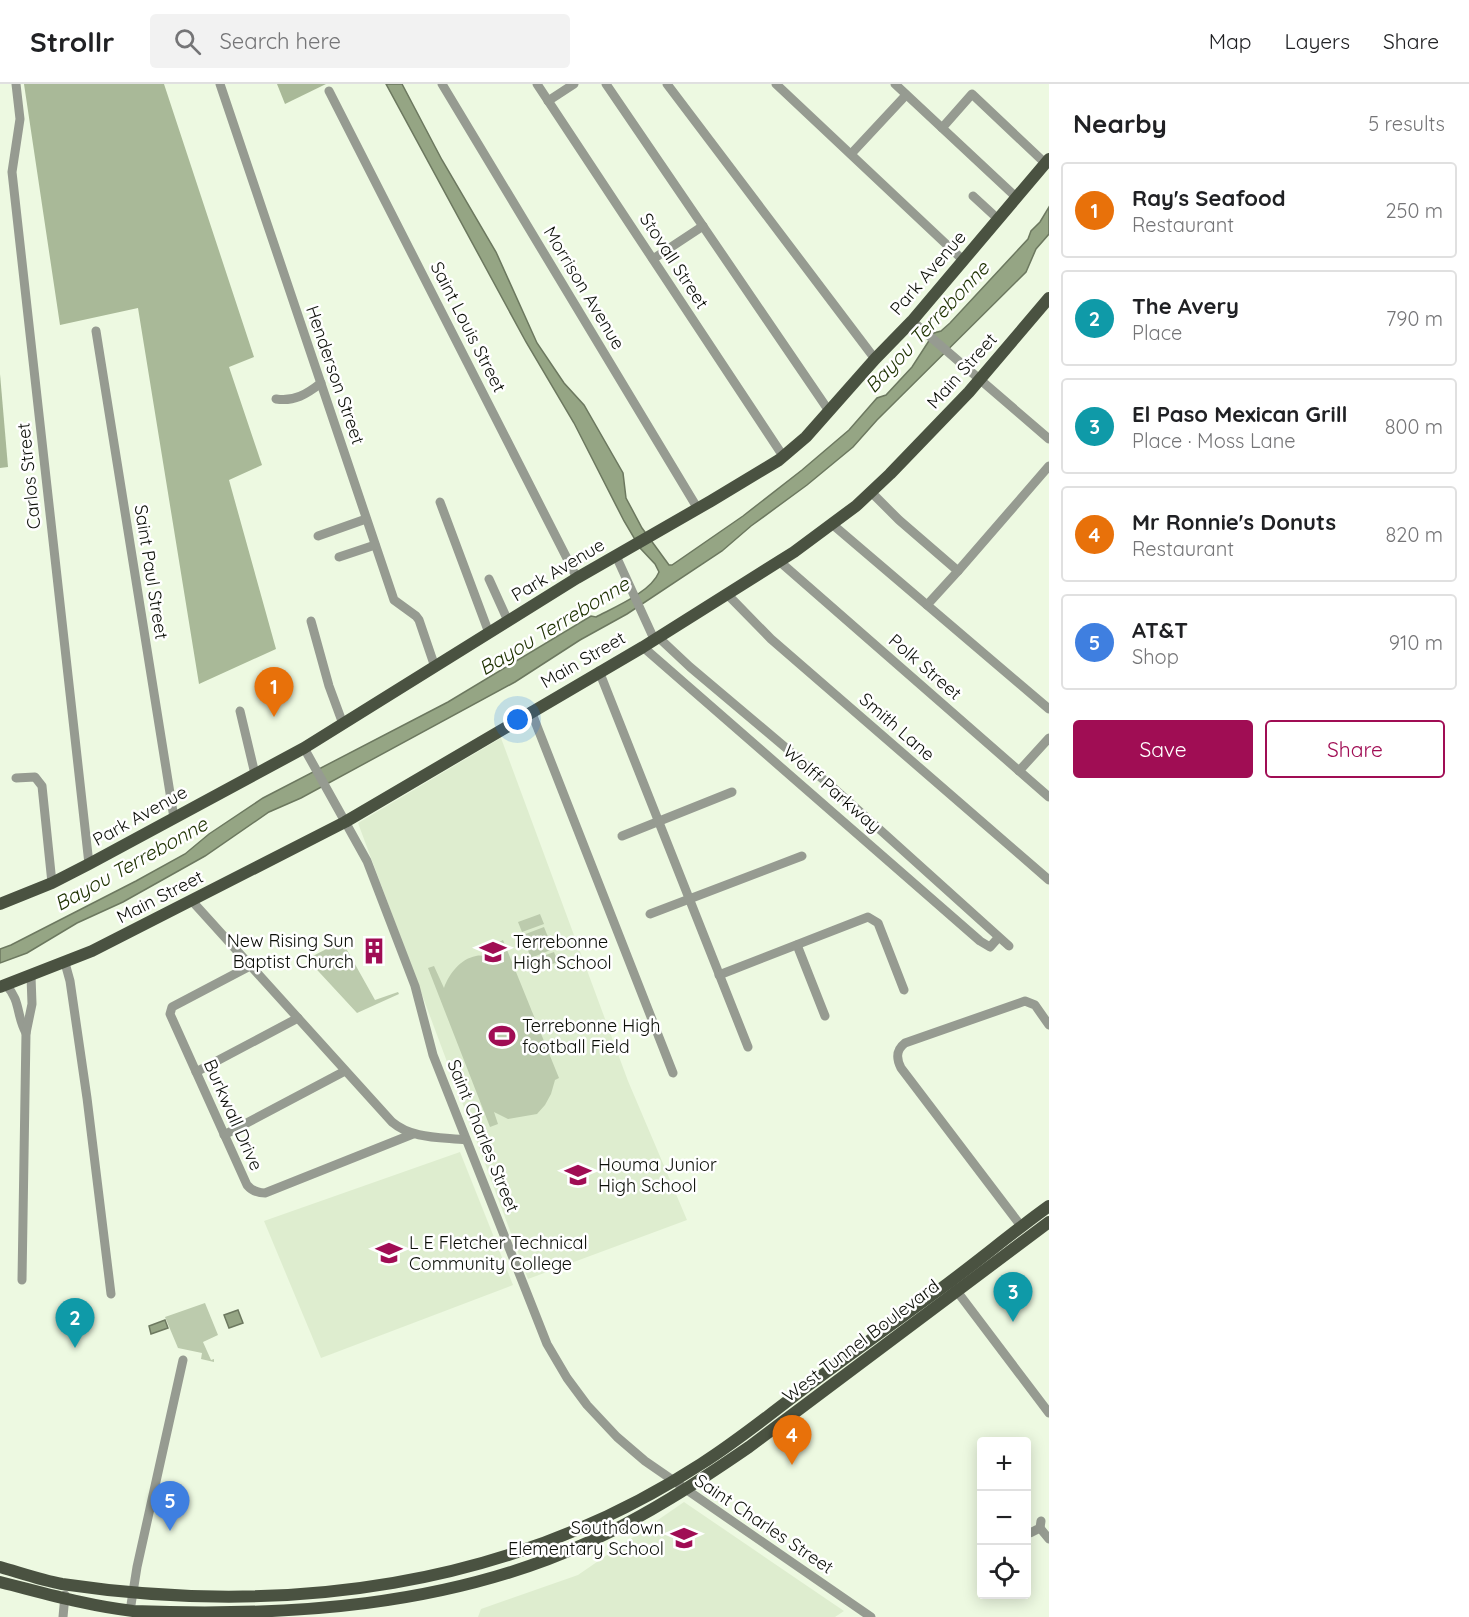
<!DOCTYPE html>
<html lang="en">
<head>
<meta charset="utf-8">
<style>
	body { margin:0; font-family:Quicksand,sans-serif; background:#f2f2f2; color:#202124 }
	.controls { position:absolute; right:18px; bottom:18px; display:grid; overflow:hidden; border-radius:6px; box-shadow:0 3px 15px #0003 }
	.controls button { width:54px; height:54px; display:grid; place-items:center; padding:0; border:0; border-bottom:2px solid #e0e0e0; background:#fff; color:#202124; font:30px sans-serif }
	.you { position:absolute; left:518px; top:636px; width:21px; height:21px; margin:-15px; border:4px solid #fff; border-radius:50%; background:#1a73e8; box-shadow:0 0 0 9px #1a73e833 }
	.badge { display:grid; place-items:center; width:39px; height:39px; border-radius:50%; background:#a00d54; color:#fff; font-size:20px; font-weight:700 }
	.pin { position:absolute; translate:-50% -50px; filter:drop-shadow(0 2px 3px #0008) }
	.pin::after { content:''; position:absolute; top:32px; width:21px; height:18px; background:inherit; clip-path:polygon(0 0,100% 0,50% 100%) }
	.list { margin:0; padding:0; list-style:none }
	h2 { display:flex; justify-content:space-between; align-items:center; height:78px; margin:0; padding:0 24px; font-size:26px }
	h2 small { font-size:20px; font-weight:400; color:#757577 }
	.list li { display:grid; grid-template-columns:39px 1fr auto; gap:18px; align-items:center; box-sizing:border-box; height:96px; margin:0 12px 12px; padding:0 12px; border:2px solid #e0e0e0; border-radius:6px }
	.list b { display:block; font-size:22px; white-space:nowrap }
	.list p { margin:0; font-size:20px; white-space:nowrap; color:#757577 }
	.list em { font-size:20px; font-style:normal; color:#757577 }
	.actions { display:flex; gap:12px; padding:18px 24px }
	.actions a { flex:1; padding:14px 0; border:2px solid #a00d54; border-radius:6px; text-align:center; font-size:21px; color:#a00d54 }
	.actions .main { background:#a00d54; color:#fff }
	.icon { flex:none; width:33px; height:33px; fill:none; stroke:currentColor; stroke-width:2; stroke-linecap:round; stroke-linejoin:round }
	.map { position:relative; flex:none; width:1049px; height:1533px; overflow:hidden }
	header { display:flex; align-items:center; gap:36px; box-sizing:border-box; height:84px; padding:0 30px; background:#fff; border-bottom:2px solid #e0e0e0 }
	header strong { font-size:28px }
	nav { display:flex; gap:33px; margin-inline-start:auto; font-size:21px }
	.search { width:420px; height:54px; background:#f2f2f2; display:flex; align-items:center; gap:15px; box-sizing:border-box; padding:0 21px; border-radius:6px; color:#757577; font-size:22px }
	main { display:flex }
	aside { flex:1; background:#fff }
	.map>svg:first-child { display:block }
	.built { fill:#deedcf }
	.green { fill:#bccbad }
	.forest { fill:#a9b998 }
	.water { fill:#95a584; stroke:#6c785f; stroke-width:1.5 }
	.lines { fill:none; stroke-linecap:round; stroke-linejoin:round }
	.minor { stroke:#969b91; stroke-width:9 }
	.major { stroke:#4a5241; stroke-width:12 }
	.labels { text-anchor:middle; stroke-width:5; stroke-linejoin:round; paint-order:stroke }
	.street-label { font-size:18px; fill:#0c0f08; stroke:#fff }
	.poi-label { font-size:18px; fill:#0c0f08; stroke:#fff; text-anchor:start }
	.water-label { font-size:20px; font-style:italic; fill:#1e3200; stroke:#fff }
</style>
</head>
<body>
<header>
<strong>Strollr</strong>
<div class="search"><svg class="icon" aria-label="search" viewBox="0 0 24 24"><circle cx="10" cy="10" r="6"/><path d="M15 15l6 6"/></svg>Search here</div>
<nav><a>Map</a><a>Layers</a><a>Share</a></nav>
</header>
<main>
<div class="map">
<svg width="1049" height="1533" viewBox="0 0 1049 1533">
	<rect width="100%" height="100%" fill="#edf9e1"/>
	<g class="built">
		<path d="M501 654 628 997 687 1136 528 1195 358 739Z"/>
		<path d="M460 1068 513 1201 321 1274 264 1137Z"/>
		<path d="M684 1418 844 1527 835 1533H478L481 1525 578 1491Z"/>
	</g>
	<g class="green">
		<path d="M540 830 544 840 522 848 518 838Z"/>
		<path d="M544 843 548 853 527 861 523 851Z"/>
		<path d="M549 855 553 865 531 874 527 864Z"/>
		<path d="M503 856 559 994 555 996 551 1010 545 1021 537 1030 508 1035 494 1028 498 1040 490 1043 428 884 434 882 444 904C449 890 460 875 476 872 485 870 495 875 504 878L497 859Z"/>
		<path d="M342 857 375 916 398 908 399 910 357 929 307 875Z"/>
		<path d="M554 868 558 878 536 886 532 876Z"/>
		<path d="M205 1219 218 1251 203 1258 211 1276 214 1275V1278L201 1275 202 1269 178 1264 165 1233Z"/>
	</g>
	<g class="forest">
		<path d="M24 0H164L254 273 229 283 262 381 229 396 276 565 199 600 138 224 60 241Z"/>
		<path d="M277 0H326L285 20Z"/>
		<path d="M0 290 8 383 0 384Z"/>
	</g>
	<g class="water">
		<path d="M386 0H402L442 76 496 168 537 259 564 299 584 321 623 389 626 414 642 444 669 481H672L743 432 802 386 849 346 877 314 886 311 912 283 934 249 941 247 950 239 1028 155 1031 147 1040 138 1049 123V150L1036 165 1026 188 877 336 853 363 807 401 751 442 722 467 627 530 580 556 515 598 301 714 269 728 205 772 123 818 77 839 27 869 0 879V865L11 861 136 797 185 770 209 750 263 714 448 618 591 532 596 533C615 523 651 508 659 488L655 480 640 464 624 437 574 339 526 258Z"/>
		<path d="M238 1226 243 1239 229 1244 224 1231Z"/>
		<path d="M165 1236 168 1244 151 1250 149 1242Z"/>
	</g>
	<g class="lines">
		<g class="minor">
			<path d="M16 0 20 35 12 88 89 780"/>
			<path d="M220 0 394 516 416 532 419 536 435 583"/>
			<path d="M442 0 698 425"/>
			<path d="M537 0 783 372"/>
			<path d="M606 0 829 327"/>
			<path d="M667 0 875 275"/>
			<path d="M776 0 963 176"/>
			<path d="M895 0 1016 113"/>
			<path d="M329 7 577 494"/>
			<path d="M548 17 574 0"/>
			<path d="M942 44 972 10 1045 79"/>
			<path d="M851 70 906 11"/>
			<path d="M973 112 998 135"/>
			<path d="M653 175 703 142"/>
			<path d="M912 237 1049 355"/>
			<path d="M96 247 174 734"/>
			<path d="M276 315C294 318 307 310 321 299"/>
			<path d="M871 408 899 436 958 487"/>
			<path d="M440 418 489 549"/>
			<path d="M832 440 1049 625"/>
			<path d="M318 452 366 435"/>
			<path d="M616 472 654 555"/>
			<path d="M339 473 375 461"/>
			<path d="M779 477 1049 713"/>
			<path d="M489 495 508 537"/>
			<path d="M727 510 771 555 1049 796"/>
			<path d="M927 521 958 487 1049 382"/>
			<path d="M311 537 329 602 343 640"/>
			<path d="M658 553 690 583 837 707 1009 862"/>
			<path d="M643 563 980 857 990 863 998 854"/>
			<path d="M599 587 748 963"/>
			<path d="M240 627 255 690"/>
			<path d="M531 627 673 989"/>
			<path d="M304 664 367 777 415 902 433 971 547 1260 567 1294 587 1321 617 1353 645 1377 871 1533"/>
			<path d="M1019 687 1049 654"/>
			<path d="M16 694 35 693 42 702 52 799"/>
			<path d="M622 752 732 708"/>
			<path d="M192 817 392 1038C412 1055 440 1053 466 1056"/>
			<path d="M650 830 802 772"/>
			<path d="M797 861 825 932"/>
			<path d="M65 879 70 897 87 1014 111 1210"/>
			<path d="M250 882 172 923 170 930 247 1101C252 1107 257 1109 265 1109L413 1050"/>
			<path d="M719 891 868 833 878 839 904 906"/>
			<path d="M6 901C21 917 16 931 26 949"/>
			<path d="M196 988 298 934"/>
			<path d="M224 1051 345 987"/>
			<path d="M1021 1142 901 984C896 974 896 966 905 959L1025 917 1035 921 1049 941"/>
			<path d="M22 1196 26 949 32 920 31 892"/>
			<path d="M953 1202 1049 1329"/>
			<path d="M1040 1444 1049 1455"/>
			<path d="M1030 1449 1040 1444 1041 1437"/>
			<path d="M130 1527 137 1483 183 1276"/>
			<path d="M63 1533 65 1511"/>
		</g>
		<g class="major">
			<path d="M0 820 52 799 89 780 304 664 577 494 711 417 779 376 806 353 875 275 912 237 1049 75"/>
			<path d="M0 903 92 867 345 738 643 563 794 468 856 422 890 390 969 308 1049 214"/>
			<path d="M0 1483C21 1489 41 1496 62 1500 285 1533 510 1504 701 1380 739 1356 774 1327 810 1300 855 1267 901 1234 947 1200 981 1175 1014 1147 1049 1122"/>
			<path d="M0 1498C44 1509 88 1522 133 1527 287 1533 448 1523 589 1458 646 1432 698 1398 749 1363L1049 1138"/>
		</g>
	</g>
	<defs>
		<g id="building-bare" transform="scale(2.07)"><path d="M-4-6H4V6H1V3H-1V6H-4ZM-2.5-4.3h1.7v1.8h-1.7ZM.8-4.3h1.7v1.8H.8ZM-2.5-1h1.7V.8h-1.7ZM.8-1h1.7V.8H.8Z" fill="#a00d54" stroke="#fff" stroke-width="2.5" paint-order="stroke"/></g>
		<g id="school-bare" transform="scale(2.07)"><path d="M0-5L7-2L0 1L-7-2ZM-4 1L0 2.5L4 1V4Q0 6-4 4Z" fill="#a00d54" stroke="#fff" stroke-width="2.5" paint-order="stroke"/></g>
		<g id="stadium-bare" transform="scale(2.07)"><path d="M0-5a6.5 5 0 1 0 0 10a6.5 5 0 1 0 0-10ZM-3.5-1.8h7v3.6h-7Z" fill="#a00d54" stroke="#fff" stroke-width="2.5" paint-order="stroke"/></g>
		<g id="university-bare" transform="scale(2.07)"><path d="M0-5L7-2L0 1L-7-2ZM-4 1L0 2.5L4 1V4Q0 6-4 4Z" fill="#a00d54" stroke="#fff" stroke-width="2.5" paint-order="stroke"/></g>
	</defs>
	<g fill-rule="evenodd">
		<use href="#building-bare" x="374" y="867"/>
		<use href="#school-bare" x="493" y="868"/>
		<use href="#stadium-bare" x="502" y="952"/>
		<use href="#school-bare" x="578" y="1091"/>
		<use href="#university-bare" x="389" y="1169"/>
		<use href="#school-bare" x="684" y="1454"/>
	</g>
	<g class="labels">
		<g class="street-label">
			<text transform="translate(674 177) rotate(57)" y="6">Stovall Street</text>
			<text transform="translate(928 189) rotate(-49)" y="6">Park Avenue</text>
			<text transform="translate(584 204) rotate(59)" y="6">Morrison Avenue</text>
			<text transform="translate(468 243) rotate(63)" y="6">Saint Louis Street</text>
			<text transform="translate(962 287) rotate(-48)" y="6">Main Street</text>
			<text transform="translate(335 291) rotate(71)" y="6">Henderson Street</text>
			<text transform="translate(29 392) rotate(-96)" y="6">Carlos Street</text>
			<text transform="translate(558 486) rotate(-31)" y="6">Park Avenue</text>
			<text transform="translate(151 488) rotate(81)" y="6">Saint Paul Street</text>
			<text transform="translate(583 576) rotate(-30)" y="6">Main Street</text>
			<text transform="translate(925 583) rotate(41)" y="6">Polk Street</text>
			<text transform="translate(897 643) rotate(41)" y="6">Smith Lane</text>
			<text transform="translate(832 705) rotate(41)" y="6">Wolff Parkway</text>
			<text transform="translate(140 732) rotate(-29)" y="6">Park Avenue</text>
			<text transform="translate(160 813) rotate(-27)" y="6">Main Street</text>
			<text transform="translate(233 1031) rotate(66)" y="6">Burkwall Drive</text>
			<text transform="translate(483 1052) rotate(68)" y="6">Saint Charles Street</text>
			<text transform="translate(861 1257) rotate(-37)" y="6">West Tunnel Boulevard</text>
			<text transform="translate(764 1440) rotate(34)" y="6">Saint Charles Street</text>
		</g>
		<g class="poi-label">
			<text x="354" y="863" text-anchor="end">New Rising Sun<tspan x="354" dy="21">Baptist Church</tspan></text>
			<text x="513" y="864">Terrebonne<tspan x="513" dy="21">High School</tspan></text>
			<text x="522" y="948">Terrebonne High<tspan x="522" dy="21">football Field</tspan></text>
			<text x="598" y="1087">Houma Junior<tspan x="598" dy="21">High School</tspan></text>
			<text x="409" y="1165">L E Fletcher Technical<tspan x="409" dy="21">Community College</tspan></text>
			<text x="664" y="1450" text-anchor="end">Southdown<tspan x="664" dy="21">Elementary School</tspan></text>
		</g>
		<g class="water-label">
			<text transform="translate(927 243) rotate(-47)" y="7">Bayou Terrebonne</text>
			<text transform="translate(554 542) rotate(-31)" y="7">Bayou Terrebonne</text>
			<text transform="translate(131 780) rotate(-29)" y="7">Bayou Terrebonne</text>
		</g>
	</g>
</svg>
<div class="controls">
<button>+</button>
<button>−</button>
<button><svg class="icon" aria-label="locate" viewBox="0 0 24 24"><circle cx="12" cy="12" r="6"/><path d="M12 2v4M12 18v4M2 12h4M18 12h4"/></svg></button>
</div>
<div class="you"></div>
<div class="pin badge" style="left:274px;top:633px;background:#e8710a">1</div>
<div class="pin badge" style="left:75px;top:1264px;background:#0f9aa8">2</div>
<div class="pin badge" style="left:1013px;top:1238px;background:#0f9aa8">3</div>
<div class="pin badge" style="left:792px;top:1381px;background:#e8710a">4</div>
<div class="pin badge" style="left:170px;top:1447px;background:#3f7fe0">5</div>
</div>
<aside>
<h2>Nearby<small>5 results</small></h2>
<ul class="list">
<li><span class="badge" style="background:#e8710a">1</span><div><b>Ray's Seafood</b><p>Restaurant</p></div><em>250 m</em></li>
<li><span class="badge" style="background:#0f9aa8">2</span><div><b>The Avery</b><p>Place</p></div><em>790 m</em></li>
<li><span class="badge" style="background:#0f9aa8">3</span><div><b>El Paso Mexican Grill</b><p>Place · Moss Lane</p></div><em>800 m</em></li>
<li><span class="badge" style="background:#e8710a">4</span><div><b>Mr Ronnie's Donuts</b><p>Restaurant</p></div><em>820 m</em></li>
<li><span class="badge" style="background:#3f7fe0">5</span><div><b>AT&amp;T</b><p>Shop</p></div><em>910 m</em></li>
</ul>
<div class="actions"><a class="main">Save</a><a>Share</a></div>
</aside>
</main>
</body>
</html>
